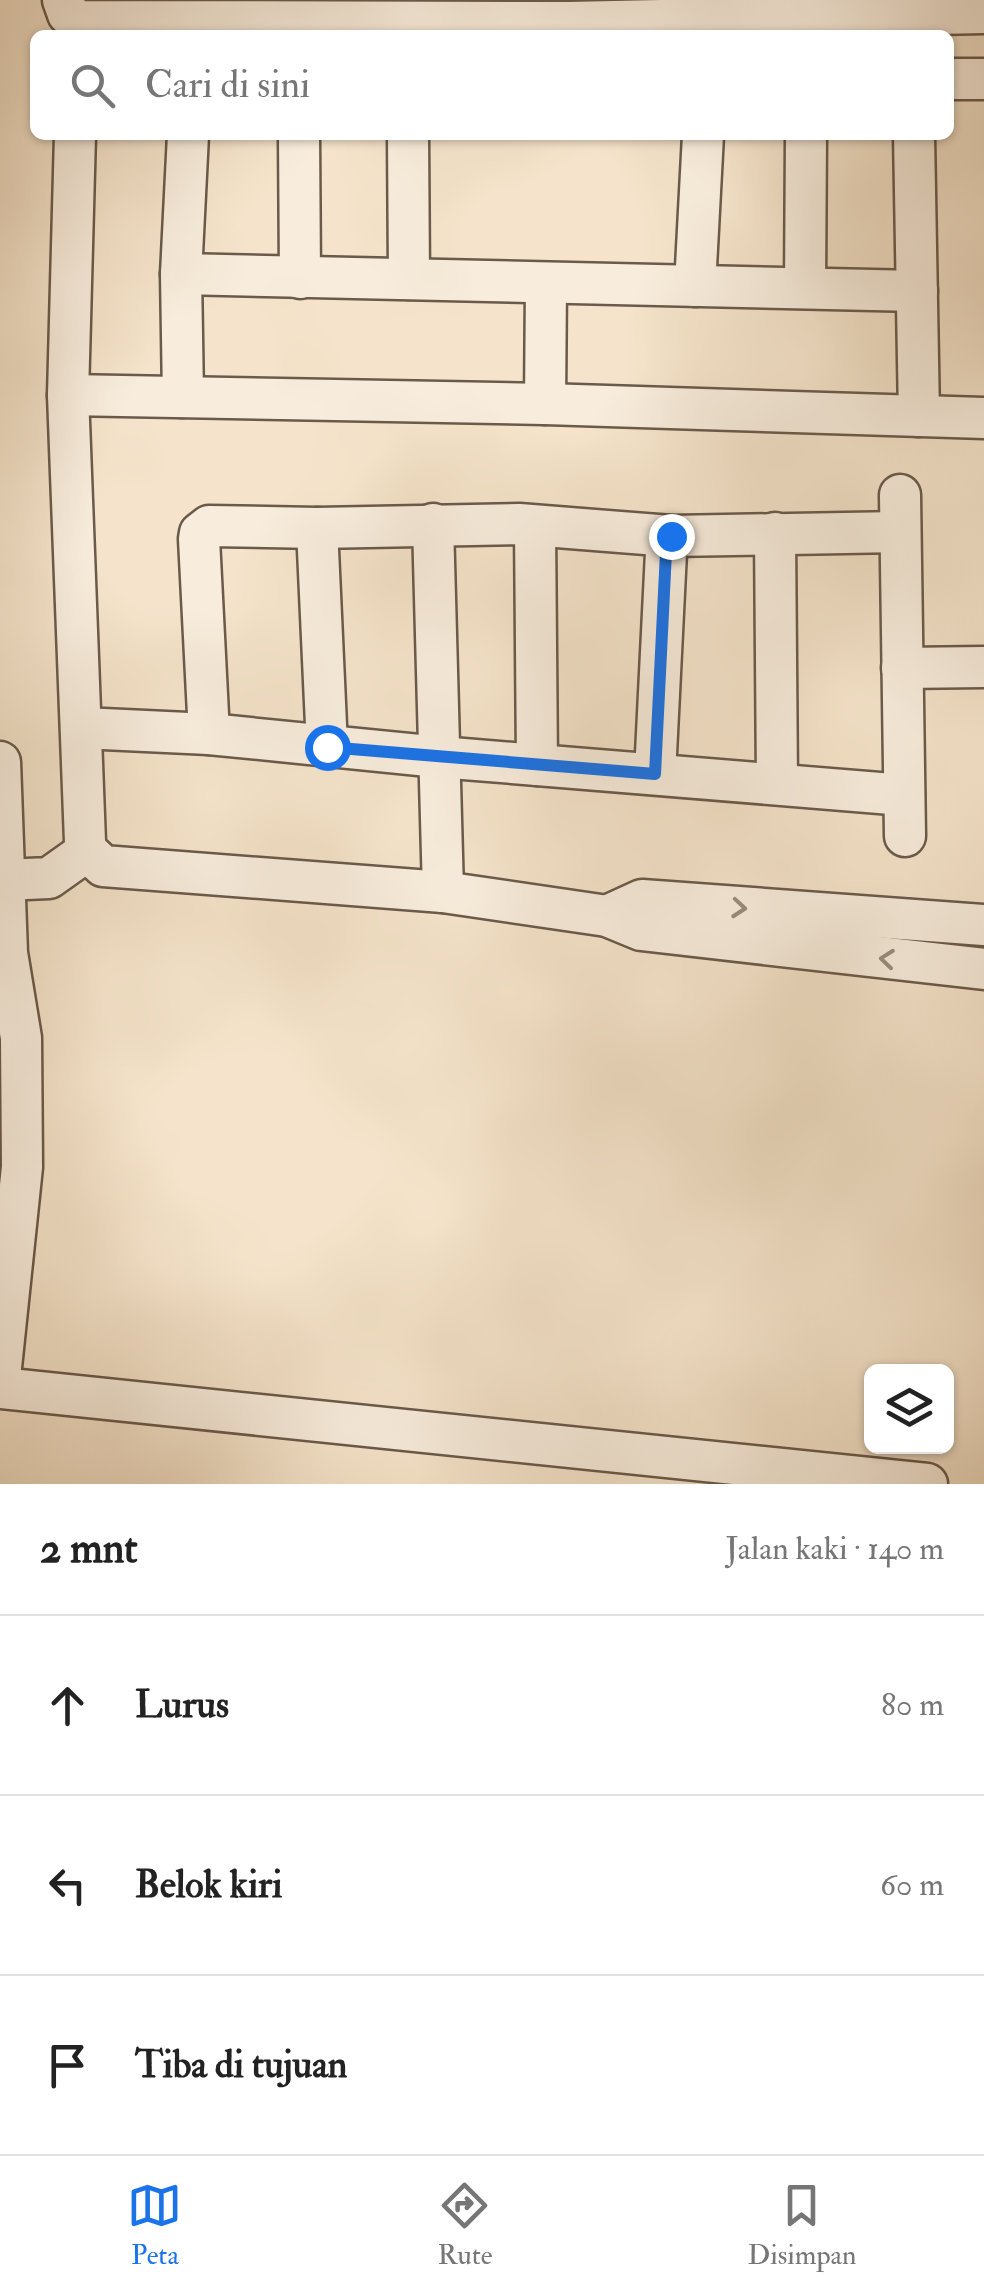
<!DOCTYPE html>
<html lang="id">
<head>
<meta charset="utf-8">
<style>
	body { margin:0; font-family:"IM FELL Double Pica",serif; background:#f6f6f6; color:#222 }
	.controls { position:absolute; right:30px; bottom:30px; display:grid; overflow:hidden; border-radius:15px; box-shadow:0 2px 8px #0004 }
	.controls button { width:90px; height:90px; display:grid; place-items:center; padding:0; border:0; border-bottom:2px solid #e0e0e0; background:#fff; color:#222; font:50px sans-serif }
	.stop { position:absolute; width:30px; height:30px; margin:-22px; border:8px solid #1a73e8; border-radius:50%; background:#fff }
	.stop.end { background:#1a73e8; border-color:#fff; box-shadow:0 2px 10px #0008 }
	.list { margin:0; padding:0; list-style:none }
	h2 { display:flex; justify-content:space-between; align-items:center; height:130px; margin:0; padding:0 40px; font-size:42px }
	h2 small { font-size:32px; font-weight:400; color:#767676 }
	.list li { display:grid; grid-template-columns:65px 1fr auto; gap:30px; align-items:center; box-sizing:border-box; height:180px; padding:0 40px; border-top:2px solid #e0e0e0 }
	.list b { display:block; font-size:38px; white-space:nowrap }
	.list em { font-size:32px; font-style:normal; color:#767676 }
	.icon { flex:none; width:55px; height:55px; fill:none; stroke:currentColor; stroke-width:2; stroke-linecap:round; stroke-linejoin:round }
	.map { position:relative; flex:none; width:984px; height:1484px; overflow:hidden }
	.search { position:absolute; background:#fff; box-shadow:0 2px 8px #0004; left:30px; right:30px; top:30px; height:110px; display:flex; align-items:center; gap:25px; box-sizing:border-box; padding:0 35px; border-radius:15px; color:#767676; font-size:38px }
	.sheet { height:670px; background:#fff }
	nav { display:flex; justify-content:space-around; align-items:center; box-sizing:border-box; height:140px; border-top:2px solid #e0e0e0; background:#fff; font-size:28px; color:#767676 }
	nav a { display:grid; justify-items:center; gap:5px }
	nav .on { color:#1a73e8 }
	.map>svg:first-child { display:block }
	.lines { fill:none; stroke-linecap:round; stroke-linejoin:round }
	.minor-casing { stroke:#6a5a4b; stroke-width:45 }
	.minor { stroke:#f8eddd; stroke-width:40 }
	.oneway { stroke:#9a8c7e }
	.route { stroke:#1a73e8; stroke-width:12 }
</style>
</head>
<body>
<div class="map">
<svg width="984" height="1484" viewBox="0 0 984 1484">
	<rect width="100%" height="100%" fill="#f5e4cb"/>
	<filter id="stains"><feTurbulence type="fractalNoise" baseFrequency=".002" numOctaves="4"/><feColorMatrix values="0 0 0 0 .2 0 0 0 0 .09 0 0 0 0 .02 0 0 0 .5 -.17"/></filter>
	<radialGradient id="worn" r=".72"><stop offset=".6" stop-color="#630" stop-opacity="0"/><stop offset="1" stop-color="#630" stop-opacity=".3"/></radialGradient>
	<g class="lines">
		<g class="minor-casing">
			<g id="minor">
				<path d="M63 0 68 14 78 21 569 22 984 13"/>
				<path d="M949 79H984"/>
				<path d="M75 135 68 395 85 842 87 851 103 866 443 892 607 916 641 930 984 969"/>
				<path d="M299 135 300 278"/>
				<path d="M408 135 409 279"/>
				<path d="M914 135 919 416"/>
				<path d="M181 274 917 291"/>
				<path d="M695 286 703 135"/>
				<path d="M805 288 806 135"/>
				<path d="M68 395 545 404 984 418"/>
				<path d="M183 397 181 274 188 135"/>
				<path d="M545 404 546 283"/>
				<path d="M900 495 905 836"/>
				<path d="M433 524 443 892"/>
				<path d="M535 526 537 765"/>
				<path d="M317 528 327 747"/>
				<path d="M775 533 777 784"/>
				<path d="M902 668 984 667"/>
				<path d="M82 728 209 734 439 757 904 795"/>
				<path d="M209 734 199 539 200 533 209 526 317 528 519 524 671 536"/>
				<path d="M0 762 7 953 21 1038 22 1167 0 1377"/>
				<path d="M655 774 666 552 671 536 900 532"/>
				<path d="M4 880 49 878 87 851"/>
				<path d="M607 916 642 900 984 925"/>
				<path d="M0 1388 927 1484"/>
			</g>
		</g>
		<use href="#minor" class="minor"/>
	</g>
	<defs><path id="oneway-chevron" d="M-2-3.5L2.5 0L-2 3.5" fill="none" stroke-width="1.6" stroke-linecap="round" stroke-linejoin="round" transform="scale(2.5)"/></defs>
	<g class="oneway">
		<use href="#oneway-chevron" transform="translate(739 908) rotate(5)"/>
		<use href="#oneway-chevron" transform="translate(887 959) rotate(-174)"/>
	</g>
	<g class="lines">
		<path class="route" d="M327 747 655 774 666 552 671 536"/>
	</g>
	<rect width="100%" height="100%" filter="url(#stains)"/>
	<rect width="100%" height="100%" fill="url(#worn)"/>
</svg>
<div class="controls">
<button><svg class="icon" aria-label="layers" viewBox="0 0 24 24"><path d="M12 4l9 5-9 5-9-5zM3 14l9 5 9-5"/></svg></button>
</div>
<div class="stop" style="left:327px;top:747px"></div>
<div class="stop end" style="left:671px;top:536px"></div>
<div class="search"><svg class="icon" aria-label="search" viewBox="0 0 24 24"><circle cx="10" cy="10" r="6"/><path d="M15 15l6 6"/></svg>Cari di sini</div>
</div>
<section class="sheet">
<h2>2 mnt<small>Jalan kaki · 140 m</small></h2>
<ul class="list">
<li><svg class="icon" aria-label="ahead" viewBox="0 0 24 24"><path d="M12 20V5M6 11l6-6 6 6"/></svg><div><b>Lurus</b></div><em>80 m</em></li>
<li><svg class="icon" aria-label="left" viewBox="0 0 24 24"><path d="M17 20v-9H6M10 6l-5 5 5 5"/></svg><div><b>Belok kiri</b></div><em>60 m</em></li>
<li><svg class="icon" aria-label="arrive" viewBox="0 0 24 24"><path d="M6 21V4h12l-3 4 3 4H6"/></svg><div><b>Tiba di tujuan</b></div></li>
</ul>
</section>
<nav>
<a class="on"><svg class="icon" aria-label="map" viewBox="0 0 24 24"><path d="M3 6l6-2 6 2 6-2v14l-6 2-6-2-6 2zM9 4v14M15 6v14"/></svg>Peta</a>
<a><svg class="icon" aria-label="directions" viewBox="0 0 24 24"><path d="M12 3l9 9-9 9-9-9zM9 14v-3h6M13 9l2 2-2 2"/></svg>Rute</a>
<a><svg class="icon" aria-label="saved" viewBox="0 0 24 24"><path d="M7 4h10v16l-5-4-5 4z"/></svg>Disimpan</a>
</nav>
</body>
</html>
